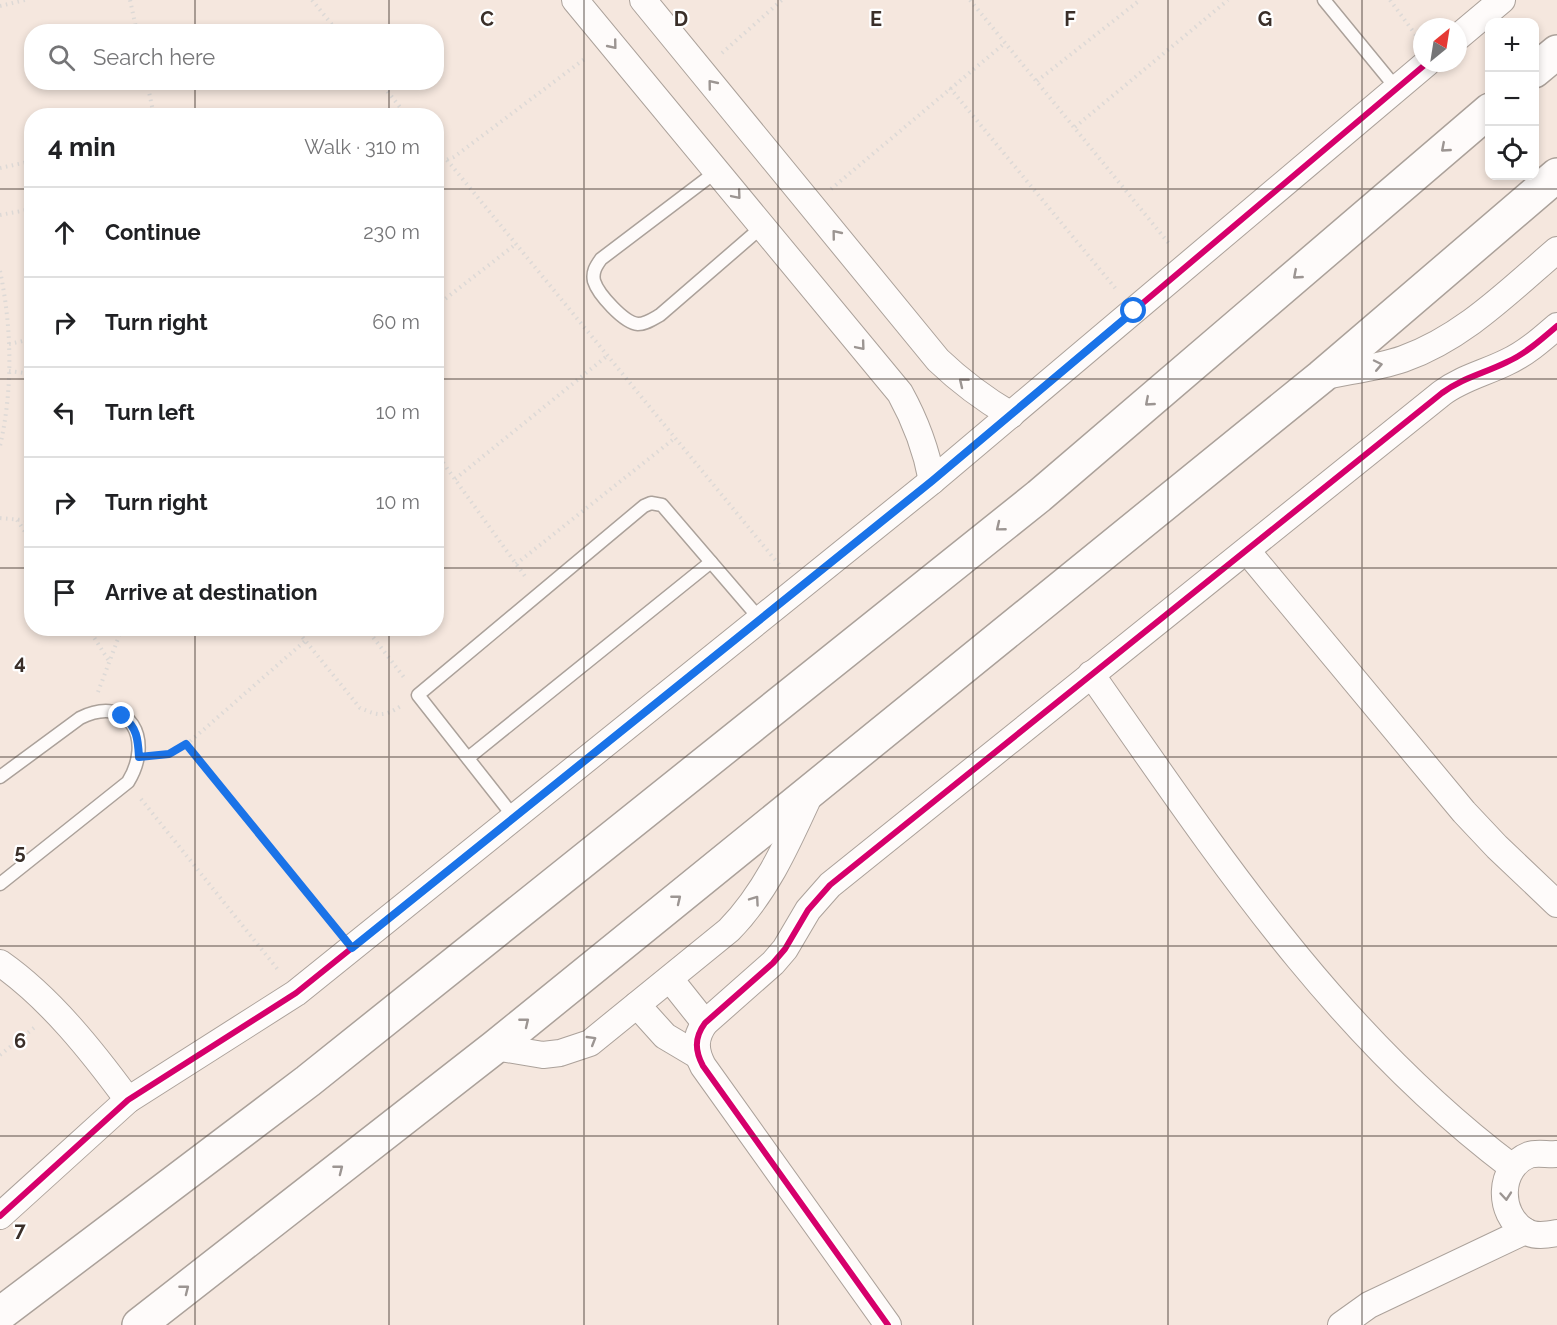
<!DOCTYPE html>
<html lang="en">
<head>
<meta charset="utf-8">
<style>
	body { margin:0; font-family:Raleway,sans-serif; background:#f2f2f2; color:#202124 }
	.controls { position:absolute; right:18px; top:18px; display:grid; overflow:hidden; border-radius:12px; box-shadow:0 3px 9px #0003 }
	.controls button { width:54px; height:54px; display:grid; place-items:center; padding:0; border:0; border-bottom:2px solid #e0e0e0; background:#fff; color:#202124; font:30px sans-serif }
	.compass { position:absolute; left:1413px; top:18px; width:54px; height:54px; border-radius:50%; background:#fff; box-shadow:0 3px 9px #0003; rotate:30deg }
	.stop { position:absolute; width:18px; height:18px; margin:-14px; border:4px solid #1a73e8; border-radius:50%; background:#fff }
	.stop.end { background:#1a73e8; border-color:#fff; box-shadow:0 2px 6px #0008 }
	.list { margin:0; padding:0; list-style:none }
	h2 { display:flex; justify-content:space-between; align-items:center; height:78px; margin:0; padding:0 24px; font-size:26px }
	h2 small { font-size:20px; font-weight:400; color:#757577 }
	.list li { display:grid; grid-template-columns:39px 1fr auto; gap:18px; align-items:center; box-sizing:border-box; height:90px; padding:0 24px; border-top:2px solid #e0e0e0 }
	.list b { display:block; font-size:22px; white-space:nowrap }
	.list em { font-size:20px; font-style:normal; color:#757577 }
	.icon { flex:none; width:33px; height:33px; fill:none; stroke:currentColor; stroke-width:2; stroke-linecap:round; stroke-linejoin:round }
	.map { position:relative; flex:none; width:1557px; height:1325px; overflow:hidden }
	.search { position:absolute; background:#fff; box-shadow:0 3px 9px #0003; left:24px; top:24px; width:420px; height:66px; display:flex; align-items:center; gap:15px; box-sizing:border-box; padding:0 21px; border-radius:24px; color:#757577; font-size:22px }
	.panel { position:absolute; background:#fff; box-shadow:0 3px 9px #0003; left:24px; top:108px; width:420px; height:528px; border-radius:24px }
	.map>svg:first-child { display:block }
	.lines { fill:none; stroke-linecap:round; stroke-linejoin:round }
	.service-casing { stroke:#aba19a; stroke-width:15 }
	.minor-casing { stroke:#aba19a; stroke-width:28 }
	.secondary-casing { stroke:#aba19a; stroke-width:36 }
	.path { stroke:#ddd9d6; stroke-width:4; stroke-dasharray:1.5 4.5; stroke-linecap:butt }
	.service { stroke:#fefbfa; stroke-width:12 }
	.minor { stroke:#fefbfa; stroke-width:26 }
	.secondary { stroke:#fefbfa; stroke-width:33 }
	.cycleway-casing { stroke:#fff; stroke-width:10 }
	.cycleway { stroke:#d6006c; stroke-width:6 }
	.oneway { stroke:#9c9592 }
	.route { stroke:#1a73e8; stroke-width:8 }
	.grid { fill:none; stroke:#3a2f29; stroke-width:1.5; stroke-opacity:0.55 }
	.grid-label { font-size:20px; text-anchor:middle; font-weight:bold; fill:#3a2f29; stroke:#fff; stroke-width:4.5; stroke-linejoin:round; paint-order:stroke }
</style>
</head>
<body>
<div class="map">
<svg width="1557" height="1325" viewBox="0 0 1557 1325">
	<rect width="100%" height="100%" fill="#f5e7de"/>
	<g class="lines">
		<g class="service-casing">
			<g id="service">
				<path d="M1324 0 1397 89"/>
				<path d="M717 171 601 259C596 266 592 272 594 281 598 294 624 323 638 324 646 324 653 319 660 315L763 226"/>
				<path d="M468 758 711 562"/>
				<path d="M0 777 80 718C130 693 154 740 128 782L0 884"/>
				<path d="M514 817 418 695 644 506 651 503 662 505 760 619"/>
			</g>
		</g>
		<g class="minor-casing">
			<g id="minor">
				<path d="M575 0 900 393C916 422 926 448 932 481"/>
				<path d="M643 0 938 360C961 382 984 399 1011 415"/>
				<path d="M1458 37 1502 0"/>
				<path d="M1321 377C1347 371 1377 368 1403 359 1463 338 1509 291 1557 250"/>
				<path d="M1247 551 1464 812 1497 847 1557 904"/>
				<path d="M1091 674C1217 854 1334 1033 1512 1167"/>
				<path d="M0 963C50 998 92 1051 128 1100"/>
				<path d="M670 979 705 1023"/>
				<path d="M637 1005 665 1036 697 1055"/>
				<path d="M495 1047 543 1055 560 1053 590 1043 729 930C767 891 788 842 811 792"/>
				<path d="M1557 1154C1548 1155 1537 1152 1529 1155 1498 1167 1497 1214 1525 1231 1534 1237 1547 1235 1557 1233"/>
				<path d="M0 1216 128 1100 296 993 932 481 1427 63"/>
				<path d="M888 1325 703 1066C695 1051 694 1038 705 1023L773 963 785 949 808 910 830 885 1442 393C1462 378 1485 373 1507 362 1525 354 1542 339 1557 326"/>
				<path d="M1341 1325 1369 1305 1525 1231"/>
			</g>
		</g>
		<g class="secondary-casing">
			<g id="secondary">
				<path d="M1534 71 1557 52"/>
				<path d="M0 1314 308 1081 1039 496 1490 110"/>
				<path d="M139 1325 495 1047 1321 377 1557 175"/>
			</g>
		</g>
		<g class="path">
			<path d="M130 0 137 32"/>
			<path d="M312 0 338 32"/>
			<path d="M970 0 1171 246"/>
			<path d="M1390 0 1418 38"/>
			<path d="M0 6 25 0"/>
			<path d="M722 53 782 0"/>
			<path d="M1037 81 1140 0"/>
			<path d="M147 82 154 116"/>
			<path d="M380 82 407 116"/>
			<path d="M950 88 1116 289"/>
			<path d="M1075 127 1228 0"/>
			<path d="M447 160 781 567"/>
			<path d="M436 164 454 157 587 57"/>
			<path d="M0 168 32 161"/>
			<path d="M831 189 1005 43"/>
			<path d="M0 215 32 209"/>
			<path d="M0 271C12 328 13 389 0 446"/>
			<path d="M436 306 516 244"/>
			<path d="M9 344 32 339"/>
			<path d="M9 371 32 374"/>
			<path d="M436 453 527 579"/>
			<path d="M455 479 607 356"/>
			<path d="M0 518 32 521"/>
			<path d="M17 520 32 542"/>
			<path d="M516 564 675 438"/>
			<path d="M88 628 109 661"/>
			<path d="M295 628 360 708C379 716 383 717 401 706"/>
			<path d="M366 628 406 680"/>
			<path d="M98 692 122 628"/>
			<path d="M186 745 334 926"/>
			<path d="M158 755 169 754 186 745 305 641"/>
			<path d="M141 799 279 971"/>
			<path d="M0 1055 35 1027"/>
		</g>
		<use href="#service" class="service"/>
		<use href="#minor" class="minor"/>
		<use href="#secondary" class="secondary"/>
		<g class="cycleway-casing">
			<g id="cycleway">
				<path d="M0 1216 128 1100 296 993 932 481 1427 63"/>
				<path d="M888 1325 703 1066C695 1051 694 1038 705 1023L773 963 785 949 808 910 830 885 1442 393C1462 378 1485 373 1507 362 1525 354 1542 339 1557 326"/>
			</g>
		</g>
		<use href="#cycleway" class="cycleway"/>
	</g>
	<defs><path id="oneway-chevron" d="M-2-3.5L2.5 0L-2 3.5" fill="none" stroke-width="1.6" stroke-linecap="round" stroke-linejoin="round" transform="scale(1.5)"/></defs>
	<g class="oneway">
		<use href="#oneway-chevron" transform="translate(613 45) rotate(51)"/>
		<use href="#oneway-chevron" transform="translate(712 84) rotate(-129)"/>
		<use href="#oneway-chevron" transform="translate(1445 148) rotate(139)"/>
		<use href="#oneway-chevron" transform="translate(737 195) rotate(50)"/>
		<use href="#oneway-chevron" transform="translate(836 234) rotate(-129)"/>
		<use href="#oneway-chevron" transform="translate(1297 275) rotate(139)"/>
		<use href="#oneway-chevron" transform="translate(861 346) rotate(50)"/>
		<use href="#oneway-chevron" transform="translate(1378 365) rotate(-12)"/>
		<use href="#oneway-chevron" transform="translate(963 382) rotate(-141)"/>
		<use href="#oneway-chevron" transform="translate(1149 402) rotate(139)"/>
		<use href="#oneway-chevron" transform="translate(1000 527) rotate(141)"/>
		<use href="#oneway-chevron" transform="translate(677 899) rotate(-39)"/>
		<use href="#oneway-chevron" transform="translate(755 900) rotate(-55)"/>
		<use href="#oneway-chevron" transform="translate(525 1022) rotate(-39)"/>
		<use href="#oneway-chevron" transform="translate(592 1040) rotate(-31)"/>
		<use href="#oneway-chevron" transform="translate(339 1169) rotate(-38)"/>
		<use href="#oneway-chevron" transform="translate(1506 1196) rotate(85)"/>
		<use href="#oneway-chevron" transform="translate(185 1289) rotate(-38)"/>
	</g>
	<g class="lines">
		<path class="route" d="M122 716C137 727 138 739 139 757L169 754 186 744 352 948 932 481 1134 311"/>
	</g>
	<path class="grid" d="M195 0V32M389 0V32M584 0V1325M778 0V1325M973 0V1325M1168 0V1325M1362 0V1325M195 82V116M389 82V116M0 189H32M436 189H1557M0 379H32M436 379H1557M0 568H32M436 568H1557M195 628V1325M389 628V1325M0 757H1557M0 946H1557M0 1136H1557"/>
	<g class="grid-label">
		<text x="487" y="26">C</text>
		<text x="681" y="26">D</text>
		<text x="876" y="26">E</text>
		<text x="1070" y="26">F</text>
		<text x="1265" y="26">G</text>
		<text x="20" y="669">4</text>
		<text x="20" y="859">5</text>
		<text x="20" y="1048">6</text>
		<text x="20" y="1237">7</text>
	</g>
</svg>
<div class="controls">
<button>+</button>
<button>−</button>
<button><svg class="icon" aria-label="locate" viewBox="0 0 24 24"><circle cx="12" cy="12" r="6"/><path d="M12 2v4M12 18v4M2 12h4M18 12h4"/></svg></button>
</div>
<svg class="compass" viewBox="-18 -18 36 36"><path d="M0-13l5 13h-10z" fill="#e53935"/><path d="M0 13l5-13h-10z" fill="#757577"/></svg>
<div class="stop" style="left:1134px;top:311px"></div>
<div class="stop end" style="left:122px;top:716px"></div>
<div class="search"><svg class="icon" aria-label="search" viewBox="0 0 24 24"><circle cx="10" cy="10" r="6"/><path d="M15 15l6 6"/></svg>Search here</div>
<section class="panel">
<h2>4 min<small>Walk · 310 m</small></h2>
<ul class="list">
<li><svg class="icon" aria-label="ahead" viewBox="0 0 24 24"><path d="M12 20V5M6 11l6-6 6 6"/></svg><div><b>Continue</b></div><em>230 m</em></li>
<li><svg class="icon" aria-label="right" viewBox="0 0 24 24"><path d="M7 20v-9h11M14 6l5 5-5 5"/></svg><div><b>Turn right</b></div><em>60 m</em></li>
<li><svg class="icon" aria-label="left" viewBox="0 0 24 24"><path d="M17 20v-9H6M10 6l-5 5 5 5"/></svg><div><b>Turn left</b></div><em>10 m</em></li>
<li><svg class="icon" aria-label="right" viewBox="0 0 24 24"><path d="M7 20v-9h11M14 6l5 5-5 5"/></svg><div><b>Turn right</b></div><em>10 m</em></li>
<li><svg class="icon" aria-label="arrive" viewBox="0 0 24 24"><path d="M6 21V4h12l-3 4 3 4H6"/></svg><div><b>Arrive at destination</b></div></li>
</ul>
</section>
</div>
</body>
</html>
